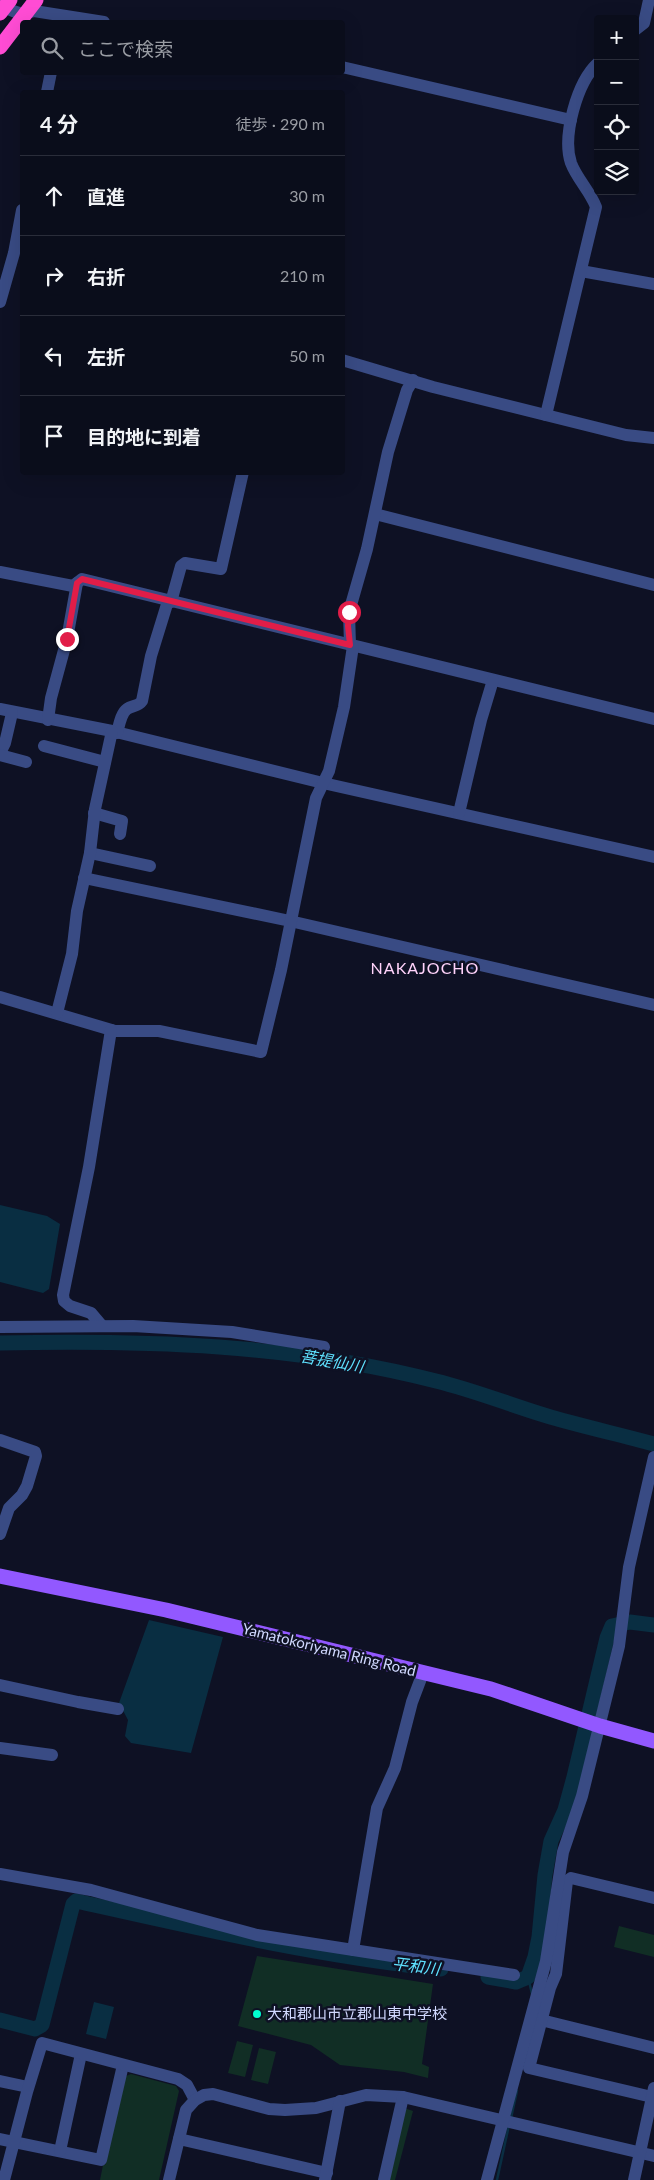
<!DOCTYPE html>
<html lang="ja">
<head>
<meta charset="utf-8">
<style>
	body { margin:0; font-family:Lato,"Noto Sans JP",sans-serif; background:#181b28; color:#f1f3f6 }
	.controls { position:absolute; right:15px; top:15px; display:grid; overflow:hidden; border-radius:5px; box-shadow:0 5px 20px #0002 }
	.controls button { width:45px; height:45px; display:grid; place-items:center; padding:0; border:0; border-bottom:1px solid #2a2d3a; background:#0a0d1b; color:#f1f3f6; font:25px sans-serif }
	.stop { position:absolute; width:15px; height:15px; margin:-11px; border:4px solid #e11d48; border-radius:50%; background:#fff }
	.stop.end { background:#e11d48; border-color:#fff; box-shadow:0 1px 5px #0008 }
	.list { margin:0; padding:0; list-style:none }
	h2 { display:flex; justify-content:space-between; align-items:center; height:65px; margin:0; padding:0 20px; font-size:21px }
	h2 small { font-size:16px; font-weight:400; color:#999ca3 }
	.list li { display:grid; grid-template-columns:32px 1fr auto; gap:15px; align-items:center; box-sizing:border-box; height:80px; padding:0 20px; border-top:1px solid #2a2d3a }
	.list b { display:block; font-size:19px; white-space:nowrap }
	.list em { font-size:16px; font-style:normal; color:#999ca3 }
	.icon { flex:none; width:28px; height:28px; fill:none; stroke:currentColor; stroke-width:2; stroke-linecap:round; stroke-linejoin:round }
	.map { position:relative; flex:none; width:654px; height:2180px; overflow:hidden }
	.search { position:absolute; background:#0a0d1b; box-shadow:0 5px 20px #0002; left:20px; top:20px; width:325px; height:55px; display:flex; align-items:center; gap:12px; box-sizing:border-box; padding:0 18px; border-radius:5px; color:#999ca3; font-size:19px }
	.panel { position:absolute; background:#0a0d1b; box-shadow:0 5px 20px #0002; left:20px; top:90px; width:325px; height:385px; border-radius:5px }
	.map>svg:first-child { display:block }
	.green { fill:#112e25 }
	.water { fill:#092e42 }
	.lines { fill:none; stroke-linecap:round; stroke-linejoin:round }
	.stream { stroke:#092e42; stroke-width:2.5 }
	.river { stroke:#092e42; stroke-width:15 }
	.minor { stroke:#394b84; stroke-width:12 }
	.major { stroke:#9258ff; stroke-width:15 }
	.highway { stroke:#ff4cd4; stroke-width:15 }
	.route { stroke:#e11d48; stroke-width:6 }
	.poi-dot { fill:#00fccf; stroke:#0e1124; stroke-width:2 }
	.labels { text-anchor:middle; stroke-width:5; stroke-linejoin:round; paint-order:stroke }
	.street-label { font-size:15px; fill:#d1d9ff; stroke:#0e1124 }
	.poi-label { font-size:15px; fill:#d1d9ff; stroke:#0e1124; text-anchor:start }
	.neighbourhood-label { font-size:16px; letter-spacing:1px; fill:#ffd3fb; stroke:#0e1124 }
	.water-label { font-size:16px; font-style:italic; fill:#5fe2ff; stroke:#0e1124 }
</style>
</head>
<body>
<div class="map">
<svg width="654" height="2180" viewBox="0 0 654 2180">
	<rect width="100%" height="100%" fill="#0e1124"/>
	<g class="green">
		<path d="M619 1926 654 1935V1957L614 1947Z"/>
		<path d="M257 1956 433 1984 422 2064 429 2067 428 2078 404 2072 340 2065 311 2045 238 2026Z"/>
		<path d="M237 2041 253 2045 245 2077 228 2073Z"/>
		<path d="M259 2048 276 2052 268 2084 251 2080Z"/>
		<path d="M131 2074 176 2086 179 2091 159 2180H100L103 2165H105L126 2076Z"/>
		<path d="M404 2108 413 2111 395 2180H388Z"/>
	</g>
	<g class="water">
		<path d="M0 1205 47 1216 60 1224 49 1289 43 1293 0 1282Z"/>
		<path d="M149 1620 223 1637 191 1753 131 1743 125 1736 128 1720 119 1703Z"/>
		<path d="M94 2002 114 2007 106 2039 86 2034Z"/>
	</g>
	<g class="lines">
		<g class="stream">
			<path d="M528 1977 532 1994"/>
			<path d="M511 2118 517 2091"/>
			<path d="M497 2180 509 2125"/>
		</g>
		<g class="river">
			<path d="M0 1343C146 1340 293 1344 436 1381 473 1390 508 1404 544 1415 580 1426 618 1434 654 1444"/>
			<path d="M488 1977 516 1982 528 1977 535 1957 539 1937 545 1875 551 1841 565 1810 574 1777 607 1638 612 1626 630 1622 654 1625"/>
			<path d="M0 2020 35 2029 42 2025 73 1904 76 1901C197 1928 317 1956 441 1969"/>
		</g>
		<g class="minor">
			<path d="M0 5C13 11 19 16 34 11L104 22"/>
			<path d="M635 30 644 23 649 0"/>
			<path d="M342 67 571 120"/>
			<path d="M47 92 51 72"/>
			<path d="M581 271 654 284"/>
			<path d="M0 302 14 253 22 210"/>
			<path d="M342 360 433 387 626 435 654 438"/>
			<path d="M546 415 596 207C590 191 577 179 571 163 562 136 577 82 598 63"/>
			<path d="M375 514 654 585"/>
			<path d="M0 572 73 586 82 579 654 719"/>
			<path d="M171 602 181 566 185 563 221 569 243 472"/>
			<path d="M350 645 349 612 367 549 388 452 407 390 413 380"/>
			<path d="M0 709 112 731 323 783 654 857"/>
			<path d="M48 720 51 698 67 639 77 583"/>
			<path d="M117 733C119 726 121 713 127 709 132 705 138 707 142 701L151 656 168 601"/>
			<path d="M44 746 105 762"/>
			<path d="M0 753 5 743 12 713"/>
			<path d="M0 755 26 762"/>
			<path d="M94 813 122 821 120 834"/>
			<path d="M459 813 481 720 493 680"/>
			<path d="M90 853 150 866"/>
			<path d="M84 878 290 921 654 1005"/>
			<path d="M0 997 115 1031H159L261 1052 281 970 316 798 329 771 344 707 353 646"/>
			<path d="M57 1013 72 954 77 911 90 853 95 809 112 731"/>
			<path d="M102 1326 91 1313 70 1306 64 1301 63 1295 89 1167 111 1030"/>
			<path d="M0 1327 133 1326 232 1332 324 1347"/>
			<path d="M0 1440 35 1452 36 1456 27 1486 22 1495 9 1508 0 1534"/>
			<path d="M0 1685 78 1702 118 1709"/>
			<path d="M0 1748 52 1755"/>
			<path d="M0 1874 91 1890 257 1935 514 1975"/>
			<path d="M353 1950 377 1808 395 1768 412 1702 423 1673"/>
			<path d="M541 2020 654 2048"/>
			<path d="M0 2081 28 2087"/>
			<path d="M652 2097 529 2068 550 1988 556 1974 567 1881 571 1878 654 1898"/>
			<path d="M0 2139 101 2160 123 2065"/>
			<path d="M179 2139 327 2173"/>
			<path d="M60 2151 81 2054"/>
			<path d="M4 2180 27 2092 42 2043 178 2079 187 2085 195 2100"/>
			<path d="M169 2180 186 2110 195 2100 204 2095 213 2094 269 2109 285 2110 316 2108 366 2095 403 2097 654 2156"/>
			<path d="M325 2180 340 2101"/>
			<path d="M384 2180 403 2097"/>
			<path d="M487 2180 546 1961 563 1852 582 1796 619 1646 629 1567 654 1457"/>
			<path d="M634 2180 654 2088"/>
		</g>
		<path class="major" d="M0 1576 166 1610 491 1689 600 1726 654 1741"/>
		<g class="highway">
			<path d="M0 13 10 0"/>
			<path d="M0 47 36 0"/>
		</g>
	</g>
	<g class="lines">
		<path class="route" d="M67 639 77 583 82 579 350 645 348 626 349 612"/>
	</g>
	<circle class="poi-dot" cx="257" cy="2014" r="5"/>
	<g class="labels">
		<g class="street-label">
			<text transform="translate(329 1650) rotate(14)" y="5">Yamatokoriyama Ring Road</text>
		</g>
		<g class="poi-label">
			<text x="267" y="2019">大和郡山市立郡山東中学校</text>
		</g>
		<g class="neighbourhood-label">
			<text x="425" y="974">NAKAJOCHO</text>
		</g>
		<g class="water-label">
			<text transform="translate(332 1361) rotate(10)" y="6">菩提仙川</text>
			<text transform="translate(416 1966) rotate(7)" y="6">平和川</text>
		</g>
	</g>
</svg>
<div class="controls">
<button>+</button>
<button>−</button>
<button><svg class="icon" aria-label="locate" viewBox="0 0 24 24"><circle cx="12" cy="12" r="6"/><path d="M12 2v4M12 18v4M2 12h4M18 12h4"/></svg></button>
<button><svg class="icon" aria-label="layers" viewBox="0 0 24 24"><path d="M12 4l9 5-9 5-9-5zM3 14l9 5 9-5"/></svg></button>
</div>
<div class="stop" style="left:349px;top:612px"></div>
<div class="stop end" style="left:67px;top:639px"></div>
<div class="search"><svg class="icon" aria-label="search" viewBox="0 0 24 24"><circle cx="10" cy="10" r="6"/><path d="M15 15l6 6"/></svg>ここで検索</div>
<section class="panel">
<h2>4 分<small>徒歩 · 290 m</small></h2>
<ul class="list">
<li><svg class="icon" aria-label="ahead" viewBox="0 0 24 24"><path d="M12 20V5M6 11l6-6 6 6"/></svg><div><b>直進</b></div><em>30 m</em></li>
<li><svg class="icon" aria-label="right" viewBox="0 0 24 24"><path d="M7 20v-9h11M14 6l5 5-5 5"/></svg><div><b>右折</b></div><em>210 m</em></li>
<li><svg class="icon" aria-label="left" viewBox="0 0 24 24"><path d="M17 20v-9H6M10 6l-5 5 5 5"/></svg><div><b>左折</b></div><em>50 m</em></li>
<li><svg class="icon" aria-label="arrive" viewBox="0 0 24 24"><path d="M6 21V4h12l-3 4 3 4H6"/></svg><div><b>目的地に到着</b></div></li>
</ul>
</section>
</div>
</body>
</html>
